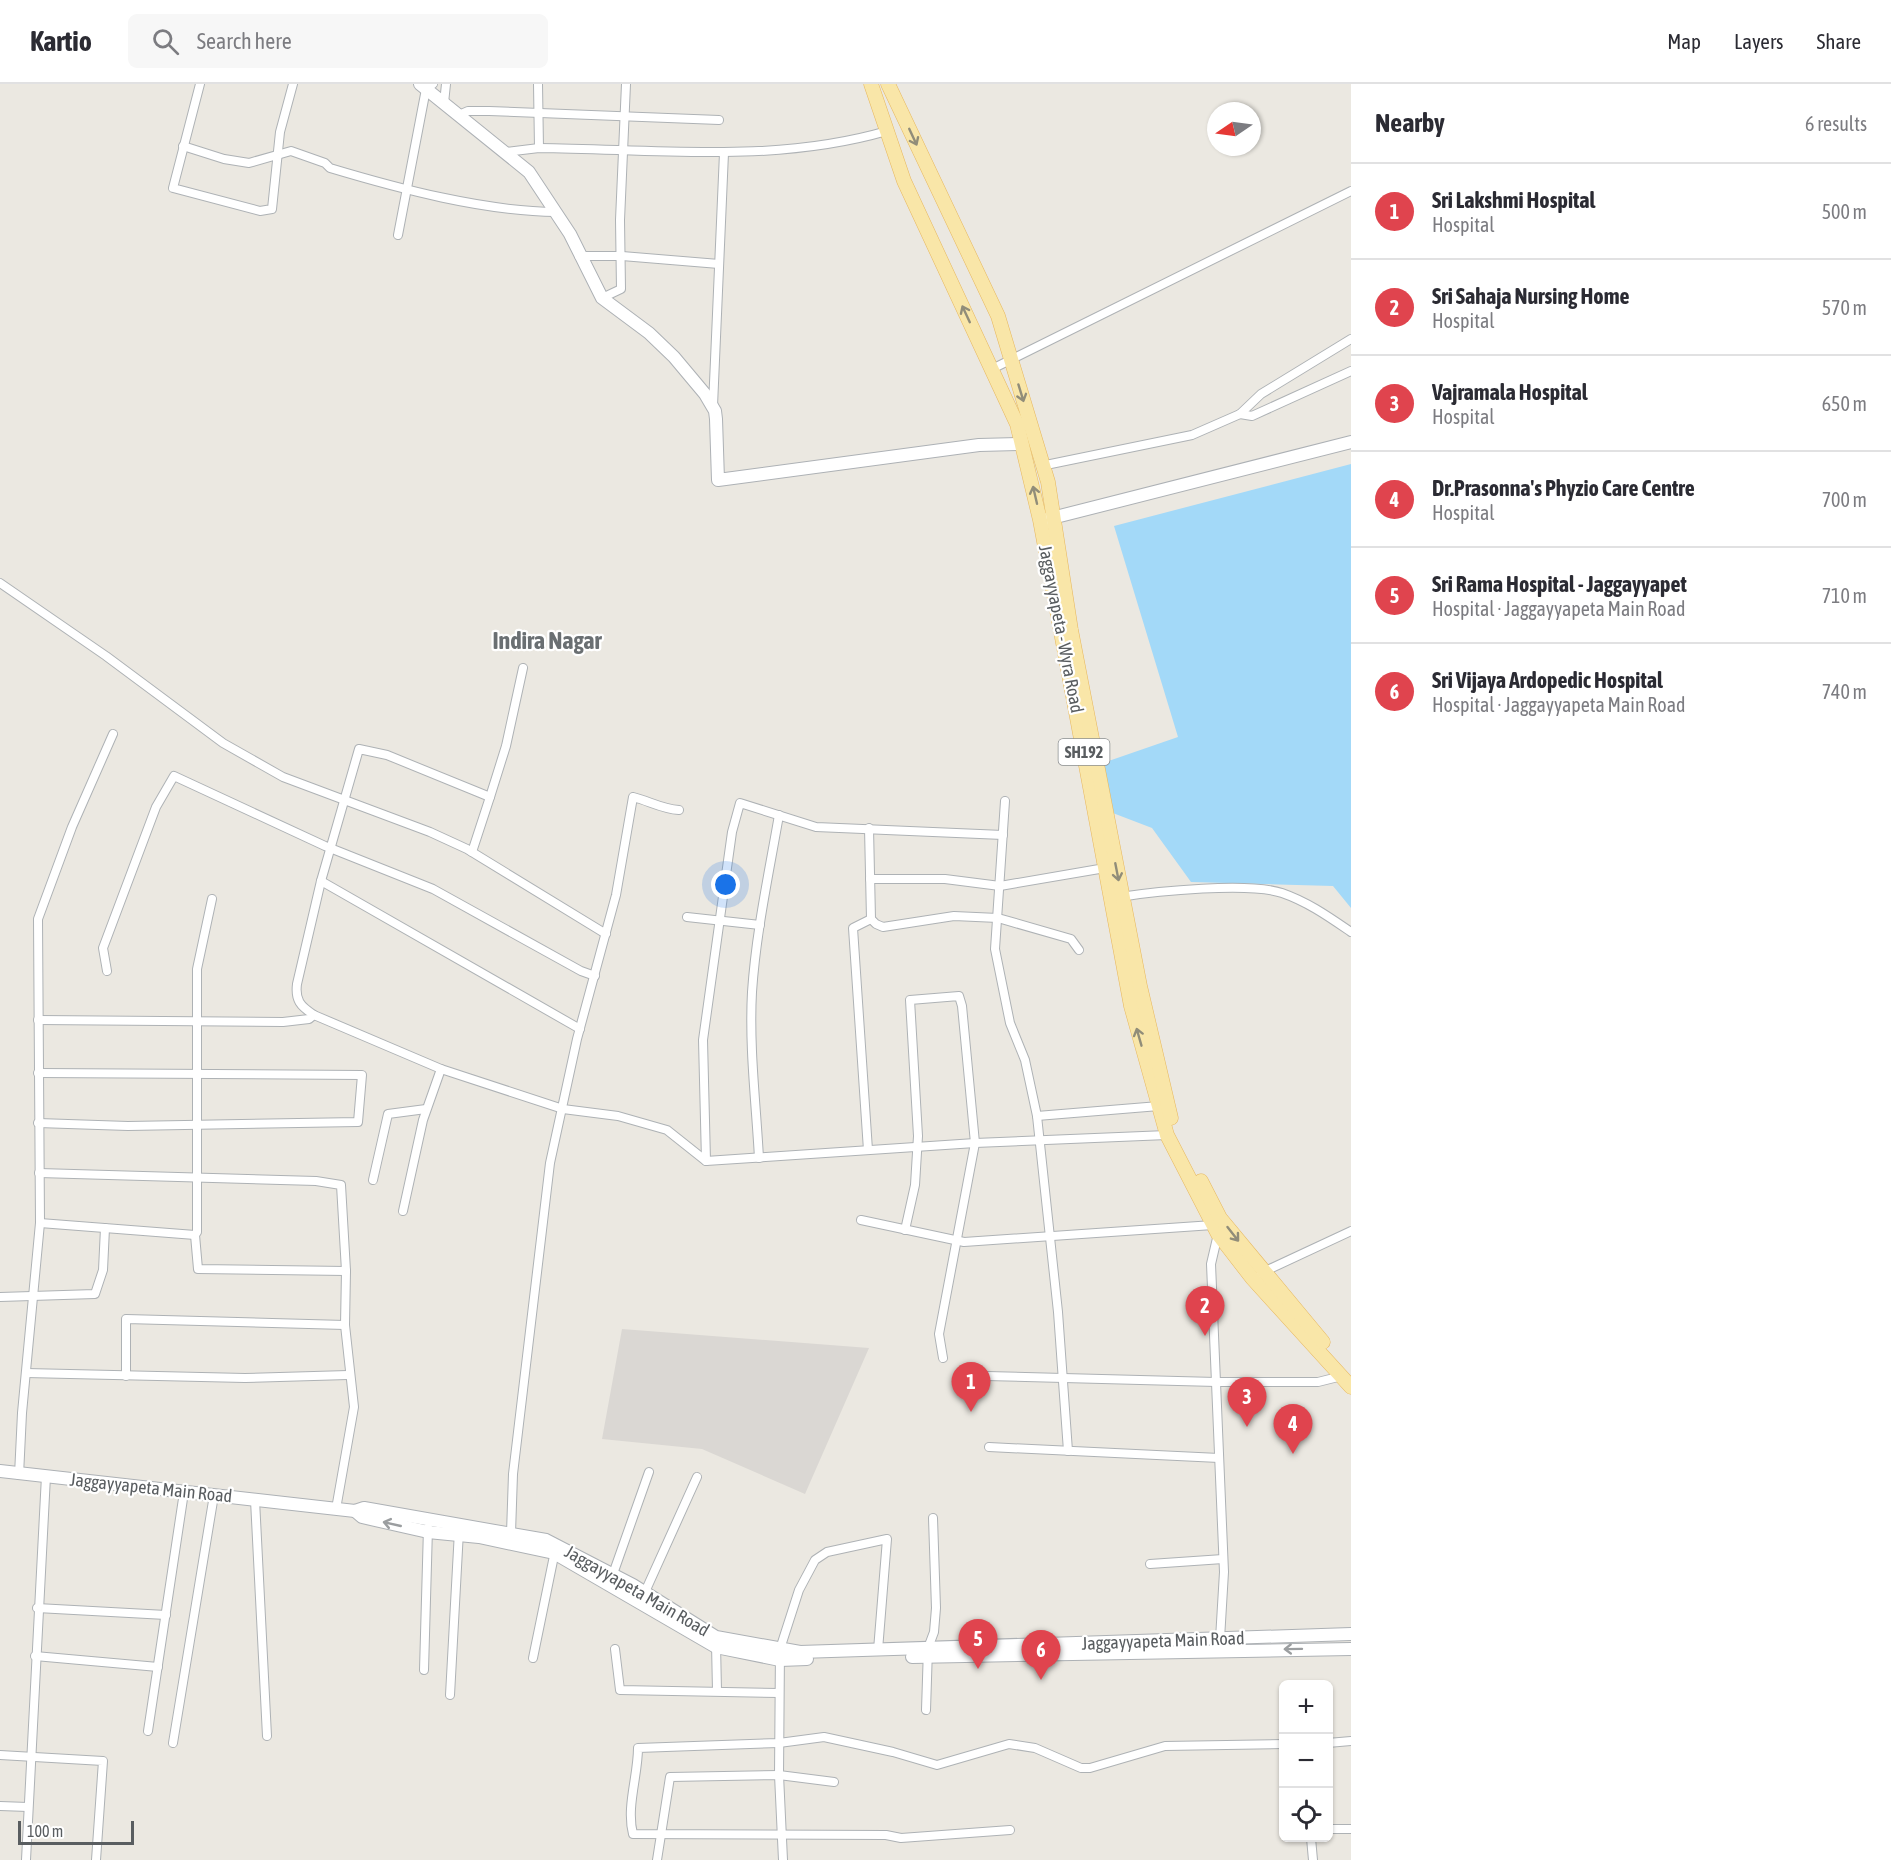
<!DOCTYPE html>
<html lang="en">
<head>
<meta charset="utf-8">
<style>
	body { margin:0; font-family:"Asap Condensed",sans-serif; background:#f7f7f7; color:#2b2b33 }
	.controls { position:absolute; right:18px; bottom:18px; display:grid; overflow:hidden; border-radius:9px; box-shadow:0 2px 4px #0004 }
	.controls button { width:54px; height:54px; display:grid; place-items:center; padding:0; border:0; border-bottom:2px solid #e1e1e2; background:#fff; color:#2b2b33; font:30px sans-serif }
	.compass { position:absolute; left:1207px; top:18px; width:54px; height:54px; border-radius:50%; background:#fff; box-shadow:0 2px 4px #0004; rotate:257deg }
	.scale { position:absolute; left:18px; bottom:15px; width:116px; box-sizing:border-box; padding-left:6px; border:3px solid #595d60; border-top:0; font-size:16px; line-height:21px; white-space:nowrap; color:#595d60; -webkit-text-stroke:4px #fff; paint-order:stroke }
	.you { position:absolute; left:726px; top:801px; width:21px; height:21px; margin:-15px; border:4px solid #fff; border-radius:50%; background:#1a73e8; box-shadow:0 0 0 9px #1a73e833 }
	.badge { display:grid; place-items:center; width:39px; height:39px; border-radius:50%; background:#dc3836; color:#fff; font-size:20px; font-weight:700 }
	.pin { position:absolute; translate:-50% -50px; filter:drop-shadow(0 2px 3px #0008) }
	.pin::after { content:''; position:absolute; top:32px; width:21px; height:18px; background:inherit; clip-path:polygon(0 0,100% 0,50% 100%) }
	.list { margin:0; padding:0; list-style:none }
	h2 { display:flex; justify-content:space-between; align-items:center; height:78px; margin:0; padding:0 24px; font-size:26px }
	h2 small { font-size:20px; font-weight:400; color:#7c7c81 }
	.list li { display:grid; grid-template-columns:39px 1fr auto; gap:18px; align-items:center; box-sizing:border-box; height:96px; padding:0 24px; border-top:2px solid #e1e1e2 }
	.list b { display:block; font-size:22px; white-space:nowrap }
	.list p { margin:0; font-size:20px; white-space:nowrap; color:#7c7c81 }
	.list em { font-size:20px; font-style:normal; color:#7c7c81 }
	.icon { flex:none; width:33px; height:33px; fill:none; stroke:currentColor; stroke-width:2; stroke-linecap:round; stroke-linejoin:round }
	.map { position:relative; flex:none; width:1351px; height:1776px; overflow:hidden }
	header { display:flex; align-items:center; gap:36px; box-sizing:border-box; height:84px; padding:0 30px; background:#fff; border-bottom:2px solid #e1e1e2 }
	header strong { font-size:28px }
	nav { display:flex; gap:33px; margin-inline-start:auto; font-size:21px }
	.search { width:420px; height:54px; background:#f7f7f7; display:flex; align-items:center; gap:15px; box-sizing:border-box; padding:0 21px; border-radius:9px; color:#7c7c81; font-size:22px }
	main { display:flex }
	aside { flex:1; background:#fff }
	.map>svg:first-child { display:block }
	.industrial { fill:#dad7d3 }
	.water { fill:#a3d9f8 }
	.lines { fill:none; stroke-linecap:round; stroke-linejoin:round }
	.minor-casing { stroke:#aeb2b5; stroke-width:10 }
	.secondary-casing { stroke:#adb1b5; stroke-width:14 }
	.primary-casing { stroke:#e7b75e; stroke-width:15 }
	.minor { stroke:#fff; stroke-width:8 }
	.secondary { stroke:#fff; stroke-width:12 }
	.primary { stroke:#f9e6a8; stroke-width:14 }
	.oneway { stroke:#918d79 }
	.oneway2 { stroke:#9b9ea0 }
	.labels { text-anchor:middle; stroke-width:4.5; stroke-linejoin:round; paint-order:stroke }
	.shield { fill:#fff; stroke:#8b8e90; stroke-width:1.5 }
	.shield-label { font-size:16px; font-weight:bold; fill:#595d60 }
	.street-label { font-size:18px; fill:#595d60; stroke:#fff }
	.district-label { font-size:24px; font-weight:bold; fill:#6a6f72; stroke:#fff }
</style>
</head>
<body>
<header>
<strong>Kartio</strong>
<div class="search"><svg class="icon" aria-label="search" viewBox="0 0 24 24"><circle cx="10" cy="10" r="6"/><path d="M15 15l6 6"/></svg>Search here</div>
<nav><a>Map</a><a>Layers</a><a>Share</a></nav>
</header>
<main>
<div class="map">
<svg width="1351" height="1776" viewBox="0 0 1351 1776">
	<rect width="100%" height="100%" fill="#ebe8e1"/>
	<path class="industrial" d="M622 1245 869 1264 805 1410 702 1365 602 1355Z"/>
	<path class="water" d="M1351 380V824L1333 802 1191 798 1152 744 1105 726 1097 681 1178 653 1114 442Z"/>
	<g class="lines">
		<g class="minor-casing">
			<g id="minor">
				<path d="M200 0 173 104 260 127 272 125 280 48 293 0"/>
				<path d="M538 0 539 64"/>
				<path d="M444 19 446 0"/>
				<path d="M459 31 468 27H489L719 36"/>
				<path d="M183 62 224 75 249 79 291 67 325 79 330 84C400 105 483 127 556 128"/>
				<path d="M506 68 539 64C655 65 773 80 887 47"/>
				<path d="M398 151 426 5 433 0"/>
				<path d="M579 172H622L719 180"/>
				<path d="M602 214 621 205 620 136 626 0"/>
				<path d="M992 285 1351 107"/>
				<path d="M713 322 724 69"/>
				<path d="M1240 330 1252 332 1351 287"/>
				<path d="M1041 382 1192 351 1240 330 1261 310 1351 255"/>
				<path d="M0 499 106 572 223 659 283 693 430 748 467 765 606 850"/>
				<path d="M490 713 506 662 523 584"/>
				<path d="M1005 717 995 865 1010 939 1025 976 1037 1032 1058 1228 1068 1367"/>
				<path d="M869 744 871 835 876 840 883 843 954 832 998 834 1071 855 1079 866"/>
				<path d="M870 795H945L1000 802 1105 784"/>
				<path d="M321 797 580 945"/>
				<path d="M1120 813C1157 807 1249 798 1282 809 1308 818 1329 833 1351 848"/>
				<path d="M212 815 197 885V1148L195 1151 198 1185 346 1187"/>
				<path d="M687 833 760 841"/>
				<path d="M107 887 103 864 156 723 174 692 325 762 433 805 581 887 595 892"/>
				<path d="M314 931C300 922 295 916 297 900L321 797 359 665 387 671 490 713 472 768"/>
				<path d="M38 936 283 938 309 935 314 931 441 985 563 1025 618 1032 667 1046 706 1077 975 1059 1167 1051"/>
				<path d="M38 989 362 991 358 1038 128 1042 38 1039"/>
				<path d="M1037 1032 1159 1022"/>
				<path d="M868 1066 853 844 871 835"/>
				<path d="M759 1074C756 1019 749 963 752 908 756 848 769 789 779 731"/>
				<path d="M706 1077 703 956 732 748 740 719 816 743 1003 751"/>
				<path d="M39 1089 316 1097 341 1101 346 1187 345 1241 354 1323 336 1425"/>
				<path d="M373 1096 388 1030 426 1025"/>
				<path d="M403 1127 423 1036 441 985"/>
				<path d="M861 1136 964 1158 1213 1141"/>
				<path d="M40 1139 195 1151"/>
				<path d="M905 1146 915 1101 918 1052 910 916 959 912 962 922 975 1059 939 1250 943 1274"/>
				<path d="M1218 1150 1211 1180 1224 1488 1220 1555"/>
				<path d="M1261 1189 1351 1147"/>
				<path d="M0 1213 95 1210 103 1186 105 1144"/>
				<path d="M26 1289 245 1294 348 1291"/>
				<path d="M126 1292V1235L345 1241"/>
				<path d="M986 1292 1216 1298H1318L1342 1292"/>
				<path d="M989 1363 1219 1374"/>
				<path d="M19 1391 22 1329 40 1139 38 835 72 743 113 650"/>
				<path d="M255 1416 267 1652"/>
				<path d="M511 1449 513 1390 550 1079 577 955 616 811 633 713C649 717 662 725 679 726"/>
				<path d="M1150 1480 1223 1475"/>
				<path d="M613 1490 649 1388"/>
				<path d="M645 1508 697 1393"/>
				<path d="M37 1524 166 1531"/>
				<path d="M716 1560 717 1607"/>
				<path d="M615 1565 620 1606 779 1609"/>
				<path d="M35 1572 158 1583"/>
				<path d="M533 1574 555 1467"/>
				<path d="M424 1586 428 1444"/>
				<path d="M450 1611 459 1447"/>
				<path d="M926 1626 928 1564 934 1548 936 1524 933 1434"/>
				<path d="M148 1647 184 1408"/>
				<path d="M173 1659 214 1411"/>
				<path d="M1328 1659 1351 1657"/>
				<path d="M0 1671 103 1677 96 1776"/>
				<path d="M0 1722 28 1723"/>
				<path d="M1328 1745H1351"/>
				<path d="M1010 1746 901 1754 886 1751 633 1750C626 1723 638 1692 638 1664L779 1659 824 1653 893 1668 937 1681 1009 1660 1035 1664 1081 1684H1090L1165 1662 1284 1660"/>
				<path d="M1311 1754 1313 1776"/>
				<path d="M26 1776 46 1392"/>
				<path d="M657 1776 670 1693 779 1691 834 1698"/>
				<path d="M783 1776 779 1691 780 1565 799 1506 815 1476 827 1468 887 1455 878 1566"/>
			</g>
		</g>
		<g class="secondary-casing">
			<g id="secondary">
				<path d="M420 0 529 88 570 150 602 214 649 249 674 273 705 310 715 327 716 335 718 396 979 361 1022 360"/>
				<path d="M1044 436 1351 358"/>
				<path d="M0 1387 355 1427 364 1424 546 1456 633 1501 716 1553 800 1568 1351 1550"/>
				<path d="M355 1427 362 1433 428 1448 479 1453 554 1469 716 1563 780 1576 807 1575"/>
				<path d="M912 1573 1351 1565"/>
			</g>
		</g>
		<g class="primary-casing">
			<g id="primary">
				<path d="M871 0 904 97 1017 340 1040 436 1131 922 1167 1051 1218 1150 1252 1194 1351 1303"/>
				<path d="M888 0 998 232 1048 398 1071 546 1140 902 1171 1034"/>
				<path d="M1201 1097 1220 1134 1323 1258"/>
			</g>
		</g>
		<use href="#minor" class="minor"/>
		<use href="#secondary" class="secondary"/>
		<use href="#primary" class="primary"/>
	</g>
	<defs><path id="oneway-shaft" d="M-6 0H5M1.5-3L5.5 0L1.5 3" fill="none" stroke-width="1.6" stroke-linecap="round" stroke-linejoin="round" transform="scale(1.5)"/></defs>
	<g class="oneway">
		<use href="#oneway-shaft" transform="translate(913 53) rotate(65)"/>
		<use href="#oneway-shaft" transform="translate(966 230) rotate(-115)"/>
		<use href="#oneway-shaft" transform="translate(1021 309) rotate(73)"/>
		<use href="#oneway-shaft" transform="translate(1035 411) rotate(-103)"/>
		<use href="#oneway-shaft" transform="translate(1117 788) rotate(79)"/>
		<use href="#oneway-shaft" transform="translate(1139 953) rotate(-106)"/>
		<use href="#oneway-shaft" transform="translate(1233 1150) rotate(52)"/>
	</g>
	<g class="oneway2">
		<use href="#oneway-shaft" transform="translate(392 1440) rotate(-167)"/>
		<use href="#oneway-shaft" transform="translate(1293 1565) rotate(179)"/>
	</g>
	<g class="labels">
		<rect class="shield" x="1058.5" y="655" width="51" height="26" rx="4.5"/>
		<g class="shield-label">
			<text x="1084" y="674">SH192</text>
		</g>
		<g class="street-label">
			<text transform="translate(1061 545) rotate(79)" y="6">Jaggayyapeta - Wyra Road</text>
			<text transform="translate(151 1404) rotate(6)" y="6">Jaggayyapeta Main Road</text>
			<text transform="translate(637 1507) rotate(30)" y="6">Jaggayyapeta Main Road</text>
			<text transform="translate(1163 1557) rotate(-2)" y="6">Jaggayyapeta Main Road</text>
		</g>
		<g class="district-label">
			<text x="547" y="565">Indira Nagar</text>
		</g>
	</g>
</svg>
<div class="controls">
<button>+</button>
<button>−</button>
<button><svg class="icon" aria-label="locate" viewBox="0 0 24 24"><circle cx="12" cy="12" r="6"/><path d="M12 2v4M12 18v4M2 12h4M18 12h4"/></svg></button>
</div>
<svg class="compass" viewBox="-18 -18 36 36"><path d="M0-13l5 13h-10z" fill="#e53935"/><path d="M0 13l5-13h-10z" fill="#7c7c81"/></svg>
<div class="scale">100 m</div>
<div class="you"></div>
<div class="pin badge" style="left:971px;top:1328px;background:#e0444e">1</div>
<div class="pin badge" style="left:1205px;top:1252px;background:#e0444e">2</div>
<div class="pin badge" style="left:1247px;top:1343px;background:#e0444e">3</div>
<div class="pin badge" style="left:1293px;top:1370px;background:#e0444e">4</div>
<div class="pin badge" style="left:978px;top:1585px;background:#e0444e">5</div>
<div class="pin badge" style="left:1041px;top:1596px;background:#e0444e">6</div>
</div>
<aside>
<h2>Nearby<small>6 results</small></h2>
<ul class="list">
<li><span class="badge" style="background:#e0444e">1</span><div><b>Sri Lakshmi Hospital</b><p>Hospital</p></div><em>500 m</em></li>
<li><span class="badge" style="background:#e0444e">2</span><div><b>Sri Sahaja Nursing Home</b><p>Hospital</p></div><em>570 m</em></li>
<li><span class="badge" style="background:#e0444e">3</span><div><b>Vajramala Hospital</b><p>Hospital</p></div><em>650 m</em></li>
<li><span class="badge" style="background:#e0444e">4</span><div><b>Dr.Prasonna's Phyzio Care Centre</b><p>Hospital</p></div><em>700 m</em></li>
<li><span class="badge" style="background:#e0444e">5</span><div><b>Sri Rama Hospital - Jaggayyapet</b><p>Hospital · Jaggayyapeta Main Road</p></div><em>710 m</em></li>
<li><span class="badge" style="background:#e0444e">6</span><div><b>Sri Vijaya Ardopedic Hospital</b><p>Hospital · Jaggayyapeta Main Road</p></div><em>740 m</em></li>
</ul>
</aside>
</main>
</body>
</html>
